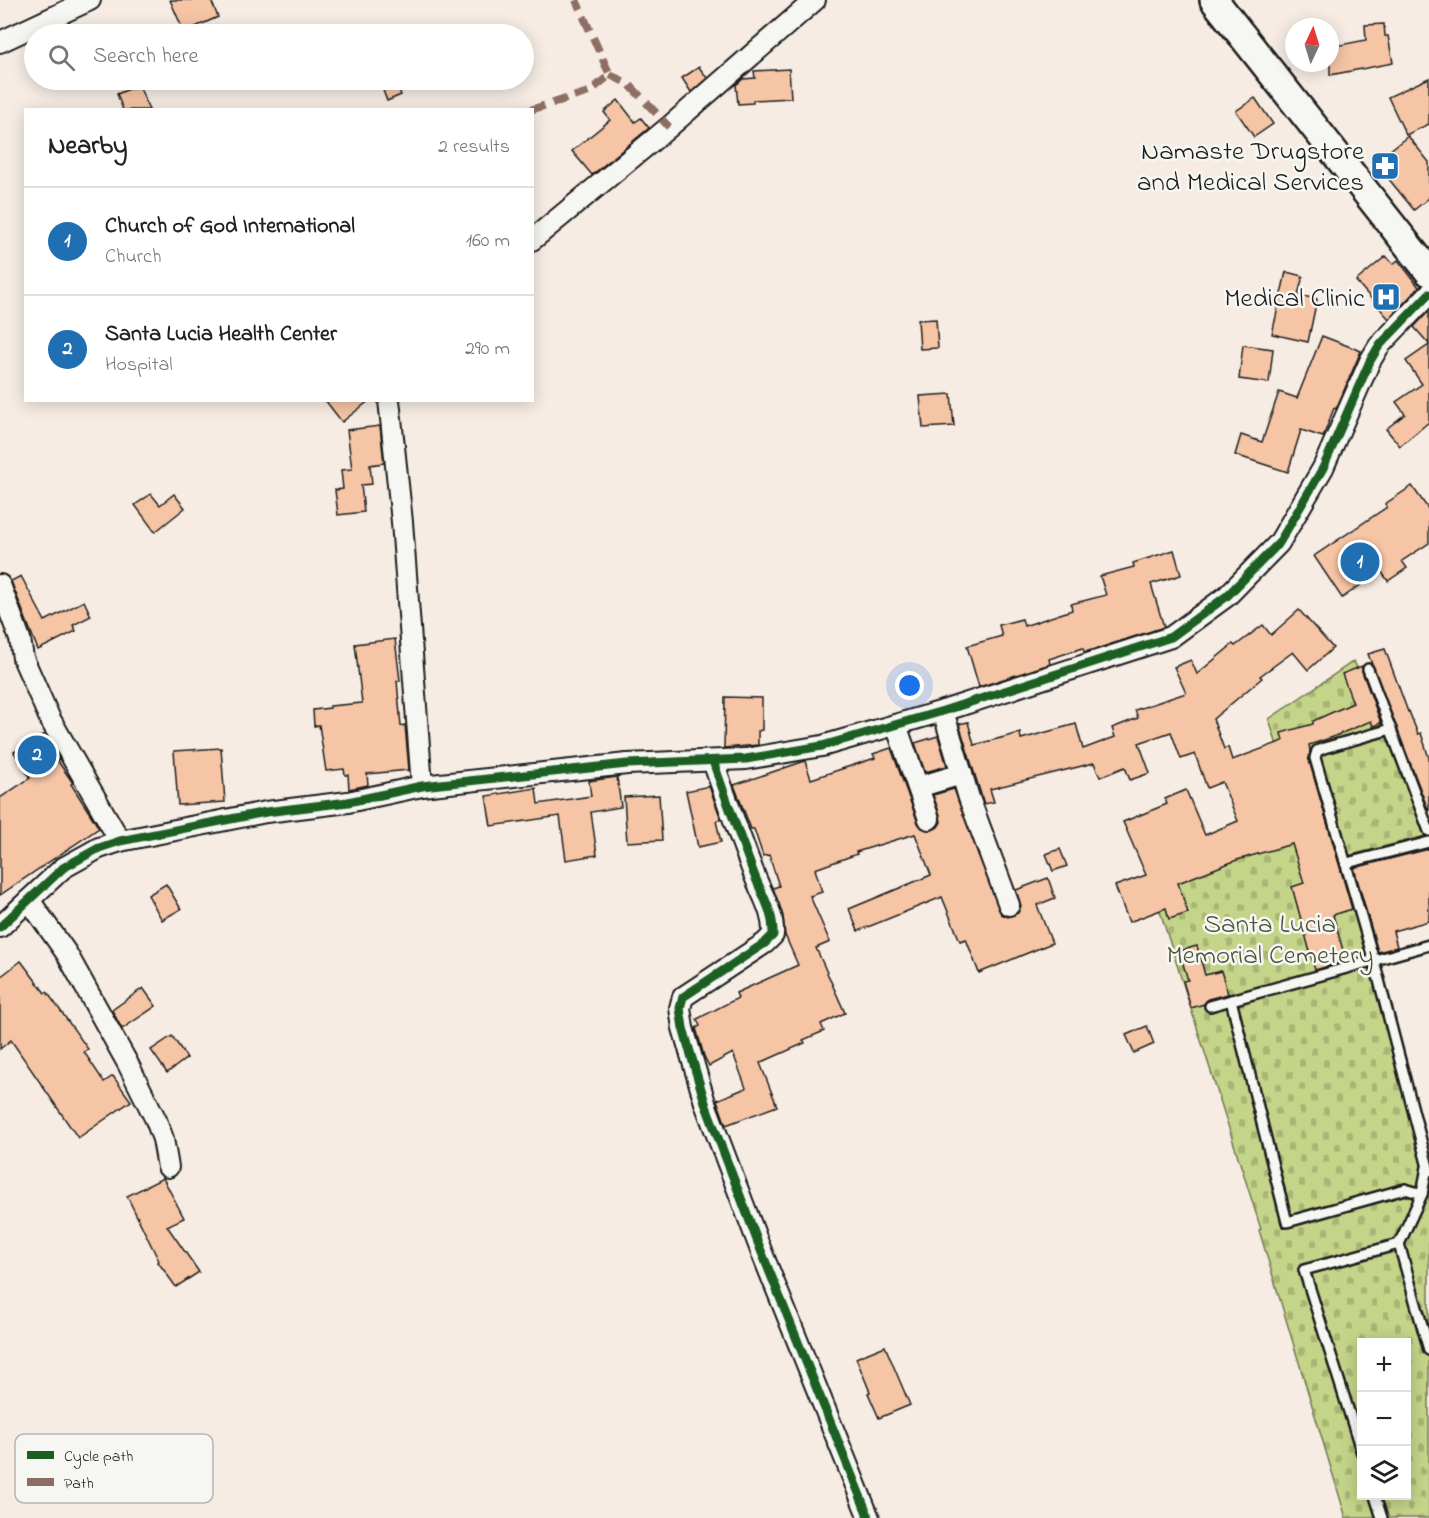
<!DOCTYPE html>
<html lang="en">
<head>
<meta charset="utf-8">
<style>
	body { margin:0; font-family:"Indie Flower",sans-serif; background:#f6f6f6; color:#222 }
	.controls { position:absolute; right:18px; bottom:18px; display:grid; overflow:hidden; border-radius:0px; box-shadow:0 3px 15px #0003 }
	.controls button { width:54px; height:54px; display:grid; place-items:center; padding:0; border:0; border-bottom:2px solid #e0e0e0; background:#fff; color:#222; font:30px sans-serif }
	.compass { position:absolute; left:1285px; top:18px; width:54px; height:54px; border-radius:50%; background:#fff; box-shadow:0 3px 15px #0003; rotate:4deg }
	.you { position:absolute; left:910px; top:686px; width:21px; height:21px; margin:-15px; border:4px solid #fff; border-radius:50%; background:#1a73e8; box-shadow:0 0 0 9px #1a73e833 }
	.badge { display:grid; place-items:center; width:39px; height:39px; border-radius:50%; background:#1f6fb2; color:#fff; font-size:20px; font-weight:700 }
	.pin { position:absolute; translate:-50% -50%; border:3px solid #fff; box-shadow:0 2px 6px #0006 }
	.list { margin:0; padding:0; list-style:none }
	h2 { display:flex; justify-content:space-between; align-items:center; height:78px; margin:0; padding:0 24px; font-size:26px }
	h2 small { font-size:20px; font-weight:400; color:#767676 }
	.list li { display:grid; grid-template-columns:39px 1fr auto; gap:18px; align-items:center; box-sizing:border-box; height:108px; padding:0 24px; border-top:2px solid #e0e0e0 }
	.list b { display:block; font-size:22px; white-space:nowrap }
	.list p { margin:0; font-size:20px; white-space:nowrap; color:#767676 }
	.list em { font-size:20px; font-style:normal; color:#767676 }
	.icon { flex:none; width:33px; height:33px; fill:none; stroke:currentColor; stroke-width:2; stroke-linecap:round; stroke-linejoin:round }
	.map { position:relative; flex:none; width:1429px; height:1518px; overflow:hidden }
	.search { position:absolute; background:#fff; box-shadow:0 3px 15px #0003; left:24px; top:24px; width:510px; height:66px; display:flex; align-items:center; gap:15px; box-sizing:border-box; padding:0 21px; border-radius:33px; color:#767676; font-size:22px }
	.panel { position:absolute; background:#fff; box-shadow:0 3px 15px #0003; left:24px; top:108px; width:510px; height:294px; border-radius:0px }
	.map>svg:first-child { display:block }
	.cemetery { fill:url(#cemetery-stones); stroke:#707852; stroke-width:1.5; fill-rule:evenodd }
	.building { fill:#f5c5a5; stroke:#1c1c1c; stroke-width:1.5 }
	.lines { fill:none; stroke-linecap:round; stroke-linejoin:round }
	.service-casing { stroke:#1c1c1c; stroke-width:14 }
	.minor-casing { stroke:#1c1c1c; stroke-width:24 }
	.secondary-casing { stroke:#1c1c1c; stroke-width:32 }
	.service { stroke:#f6f6f2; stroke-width:9 }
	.minor { stroke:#f6f6f2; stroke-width:20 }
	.secondary { stroke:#f6f6f2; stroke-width:27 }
	.quiet { stroke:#8d6e63; stroke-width:8; stroke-dasharray:15 8; stroke-linecap:butt }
	.cycleway-casing { stroke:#f6f6f2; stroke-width:13 }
	.cycleway { stroke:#1b5e20; stroke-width:9 }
	.labels { text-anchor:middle; stroke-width:5; stroke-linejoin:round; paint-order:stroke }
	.poi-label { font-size:27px; fill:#1c1c1c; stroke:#f6f6f2; text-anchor:end }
	.park-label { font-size:27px; fill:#4e533c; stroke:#f6f6f2 }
	.key { fill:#f6f6f2; stroke:#b5b5b2; stroke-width:1.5 }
	.key-label { font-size:16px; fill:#1c1c1c }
</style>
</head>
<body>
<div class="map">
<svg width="1429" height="1518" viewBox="0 0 1429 1518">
	<defs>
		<pattern id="cemetery-stones" width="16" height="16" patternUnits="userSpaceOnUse" patternTransform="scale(1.5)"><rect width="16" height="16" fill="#c4d488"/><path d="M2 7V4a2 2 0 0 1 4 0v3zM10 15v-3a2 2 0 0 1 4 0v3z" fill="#a8b575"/></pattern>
	</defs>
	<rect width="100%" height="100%" fill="#f6ece3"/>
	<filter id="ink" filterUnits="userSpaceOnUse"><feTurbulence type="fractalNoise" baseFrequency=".0167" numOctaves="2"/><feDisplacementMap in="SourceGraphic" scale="12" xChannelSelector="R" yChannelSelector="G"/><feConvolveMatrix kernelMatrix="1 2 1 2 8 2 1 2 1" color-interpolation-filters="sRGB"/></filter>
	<g filter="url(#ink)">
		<path class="cemetery" d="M1354 661 1429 835 1347 856 1429 1156V1518H1346L1259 1230 1261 1229 1144 861 1298 815 1269 719ZM1362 1342H1406V1496H1362Z"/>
		<g class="building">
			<path d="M170 0H211L218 17 184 32Z"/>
			<path d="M1384 24 1385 36H1388L1393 63 1330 75V47L1366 40 1365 25Z"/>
			<path d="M699 67 707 78 691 92 682 78Z"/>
			<path d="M789 69 791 98 753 100V103L738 104 736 85 743 79 755 78 754 71Z"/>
			<path d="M1429 78V124L1406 135 1388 97Z"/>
			<path d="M395 80 401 95 387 101 381 85Z"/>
			<path d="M139 85 149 110H123L117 94Z"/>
			<path d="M1255 98 1273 124 1254 137 1236 111Z"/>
			<path d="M618 100 635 122 641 118 649 128 592 175 572 151 610 120 604 112Z"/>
			<path d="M1408 136 1429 162V198L1414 210 1375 162Z"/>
			<path d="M1386 256 1393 264 1398 260 1419 287 1389 319 1356 281Z"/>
			<path d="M1286 272 1303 276 1298 295 1317 299 1308 342 1272 334Z"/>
			<path d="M1429 311V344L1414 327Z"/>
			<path d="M936 319 938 348 920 349 918 320Z"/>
			<path d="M1322 336 1361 351 1336 409 1334 408 1323 437 1301 430 1288 472 1235 455 1241 435 1262 442 1279 392 1297 398Z"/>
			<path d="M1243 345 1273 349 1269 383 1239 379Z"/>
			<path d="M1429 345V422L1400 446 1386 429 1405 414 1396 402 1422 384 1406 361Z"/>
			<path d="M951 394 954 426 923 428 920 396Z"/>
			<path d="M325 400H370L342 422Z"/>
			<path d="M380 426 384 463 370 465 372 484 361 485 364 512 338 515 335 490 343 489 341 470 352 469 347 430Z"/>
			<path d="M1412 486 1429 510V543L1402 561 1407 568 1388 581 1381 571 1342 598 1314 556 1387 507 1385 504Z"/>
			<path d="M151 494 160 505 174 494 185 508 155 532 135 505Z"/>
			<path d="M1174 550 1181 575 1151 584 1164 627 1096 649 1084 652 1083 648 1049 659 1050 664 979 687 967 646 1002 636 999 625 1022 619 1024 626 1072 610 1071 604 1106 595 1100 576 1134 567 1133 563Z"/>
			<path d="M21 576 45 621 84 601 91 616 73 625 76 631 38 650 11 581Z"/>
			<path d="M1299 610 1333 648 1308 670 1293 652 1260 676 1262 678 1213 719 1224 749 1228 747 1232 760 1283 741 1281 733 1313 724V721L1353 703 1342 674 1362 666V671L1381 723 1373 726 1371 721 1330 738 1309 745 1310 750 1309 760 1352 909 1333 915 1346 961 1315 970 1292 887 1304 883 1292 844 1237 860 1178 883 1188 913 1169 919 1166 908 1129 922 1115 886 1146 875 1123 822 1167 804 1165 799 1186 790 1205 835 1238 821 1222 782 1207 788 1195 754 1181 759 1171 732 1139 743 1150 773 1130 780 1125 767 1100 777 1094 763 990 789 994 802 984 804 959 724 968 722 974 745 1020 733 1021 739 1076 724 1083 749 1115 737 1112 728 1138 718 1135 710 1186 693 1174 667 1191 660 1197 674 1233 644 1235 646 1263 625 1271 635Z"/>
			<path d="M395 639 400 681H397L401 726 405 725 409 770 367 774 368 785 349 789 348 775H345L344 769 326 771 319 725 314 726 313 710 330 708V706L362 703 355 644Z"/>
			<path d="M1385 649 1408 712 1409 711 1418 734 1421 733 1429 758V812L1368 654Z"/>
			<path d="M725 697 762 698V730L758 731V745L724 748Z"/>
			<path d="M45 734 59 759 57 760 73 783 71 784 99 828 0 895V798L30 778 14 752Z"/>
			<path d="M938 736 947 766 925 772 915 743Z"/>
			<path d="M221 748 225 802 178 805 174 751Z"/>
			<path d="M891 748 918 823 922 828 932 830 938 827 941 822 940 815 933 795 954 789 1001 914 1008 917 1018 913 1021 906 1016 890 1048 878 1055 898 1037 905 1052 943 979 973 966 939 960 941 942 897 858 931 849 909 931 875 915 834 856 852 857 854 815 869 822 892 810 896 830 942 816 948 845 1013 821 1024 824 1031 803 1040 805 1043 760 1063 777 1106 726 1125 717 1100 746 1088 733 1053 709 1066 704 1056 696 1028 700 1026 697 1019 738 998 736 993 798 965 785 935 783 916 773 888 779 886 769 855 763 856 754 829H751L734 785 805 761 811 779 875 758 873 754Z"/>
			<path d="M617 777 621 807 591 812 597 855 566 860 560 816 491 826 486 796 536 788 538 804 591 796 589 781Z"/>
			<path d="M709 786 721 819 716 821 721 842 698 847 686 791Z"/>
			<path d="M659 795 662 840 627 842 624 797Z"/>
			<path d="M1060 849 1067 866 1053 871 1046 854Z"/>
			<path d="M1429 849V921L1393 931 1397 947 1378 952 1354 868Z"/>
			<path d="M166 884 181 909 162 920 148 895Z"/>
			<path d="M1197 946 1205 975 1221 971 1228 994 1208 999 1204 1004 1191 1008 1183 981 1188 980 1179 951Z"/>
			<path d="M21 961 45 993 47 992 88 1049 84 1052 104 1082 113 1076 131 1101 78 1138 11 1040 0 1049V977Z"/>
			<path d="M143 988 156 1006 122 1029 112 1010Z"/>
			<path d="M1147 1026 1154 1044 1134 1053 1126 1035Z"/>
			<path d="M172 1036 187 1058 167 1073 151 1050Z"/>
			<path d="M163 1178 184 1218 167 1226 199 1272 176 1287 158 1262 159 1261 127 1196Z"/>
			<path d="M885 1346 910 1405 879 1418 868 1393 870 1392 856 1358Z"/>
		</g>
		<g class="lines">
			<g class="service-casing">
				<g id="service">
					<path d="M1368 669 1429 831"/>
					<path d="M1391 729 1324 748 1317 751 1315 758 1374 961 1429 1171"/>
					<path d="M1347 863 1429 842"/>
					<path d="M1231 1000 1287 1222 1405 1189 1422 1194"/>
					<path d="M1210 1006 1429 945"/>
					<path d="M1427 1167 1422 1194 1399 1244 1429 1350"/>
					<path d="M1362 1453 1304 1270 1399 1244"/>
					<path d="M1375 1496 1382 1518"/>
				</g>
			</g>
			<g class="minor-casing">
				<g id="minor">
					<path d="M0 42 90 0"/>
					<path d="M532 240 669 127 815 0"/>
					<path d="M389 400 402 522 422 786"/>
					<path d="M0 585 20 639 23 658 50 719 120 841"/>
					<path d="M943 711 969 798 1009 905"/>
					<path d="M896 725 929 819"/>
					<path d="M713 761C726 799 740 837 754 874 762 895 774 912 773 935L765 943 683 997 680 1008 683 1028 706 1106 760 1248 869 1518"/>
					<path d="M918 787 962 774"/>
					<path d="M29 900 67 954 128 1064 156 1120 163 1139 168 1167"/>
					<path d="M0 927 63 868 99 848 120 841 266 812 348 802 422 786 627 764 746 759 822 746 943 711 1171 637 1227 596 1279 543 1323 468 1370 361 1379 346 1429 294"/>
				</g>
			</g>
			<g class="secondary-casing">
				<path id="secondary" d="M1214 0 1429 272"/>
			</g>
			<use href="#service" class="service"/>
			<use href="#minor" class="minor"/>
			<use href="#secondary" class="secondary"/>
			<g class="quiet">
				<path d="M610 75 629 84 669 127"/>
				<path d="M530 110 589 92 610 75 576 0"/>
			</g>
			<g class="cycleway-casing">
				<g id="cycleway">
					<path d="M713 761C726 799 740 837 754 874 762 895 774 912 773 935L765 943 683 997 680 1008 683 1028 706 1106 760 1248 869 1518"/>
					<path d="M0 927 63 868 99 848 120 841 266 812 348 802 422 786 627 764 746 759 822 746 943 711 1171 637 1227 596 1279 543 1323 468 1370 361 1379 346 1429 294"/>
				</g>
			</g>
			<use href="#cycleway" class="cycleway"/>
		</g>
	</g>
	<defs>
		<g id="pharmacy-square" transform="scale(1.5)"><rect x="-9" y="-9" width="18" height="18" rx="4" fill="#1f6fb2" stroke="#f6f6f2"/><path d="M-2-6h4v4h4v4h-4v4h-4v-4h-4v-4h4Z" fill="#fff"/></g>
		<g id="hospital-square" transform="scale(1.5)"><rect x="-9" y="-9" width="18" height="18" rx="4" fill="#1f6fb2" stroke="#f6f6f2"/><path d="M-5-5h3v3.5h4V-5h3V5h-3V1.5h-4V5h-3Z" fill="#fff"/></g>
	</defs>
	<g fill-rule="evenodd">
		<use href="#pharmacy-square" x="1385" y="166"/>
		<use href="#hospital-square" x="1386" y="297"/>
	</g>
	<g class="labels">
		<g class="poi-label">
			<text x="1364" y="159">Namaste Drugstore<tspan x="1364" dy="31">and Medical Services</tspan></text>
			<text x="1365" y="306">Medical Clinic</text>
		</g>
		<g class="park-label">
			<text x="1270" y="932">Santa Lucia<tspan x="1270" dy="31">Memorial Cemetery</tspan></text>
		</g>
	</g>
	<rect x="15" y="1434" width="198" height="69" rx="9" class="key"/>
	<rect x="27" y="1451" width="27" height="8" fill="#1b5e20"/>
	<rect x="27" y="1478" width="27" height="8" fill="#8d6e63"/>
	<g class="key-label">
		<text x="64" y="1461">Cycle path</text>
		<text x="64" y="1488">Path</text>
	</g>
</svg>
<div class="controls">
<button>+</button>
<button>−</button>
<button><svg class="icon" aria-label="layers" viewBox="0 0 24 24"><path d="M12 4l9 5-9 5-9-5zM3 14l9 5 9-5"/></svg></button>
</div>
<svg class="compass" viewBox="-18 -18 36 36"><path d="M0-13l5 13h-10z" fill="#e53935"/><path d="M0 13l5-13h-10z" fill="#767676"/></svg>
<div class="you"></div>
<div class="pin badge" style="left:1360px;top:562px">1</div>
<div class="pin badge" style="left:37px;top:755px">2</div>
<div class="search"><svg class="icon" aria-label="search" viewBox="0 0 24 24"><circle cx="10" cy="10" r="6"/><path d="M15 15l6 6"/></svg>Search here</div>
<section class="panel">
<h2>Nearby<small>2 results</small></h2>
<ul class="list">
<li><span class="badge">1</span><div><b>Church of God International</b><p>Church</p></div><em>160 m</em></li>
<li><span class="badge">2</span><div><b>Santa Lucia Health Center</b><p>Hospital</p></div><em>290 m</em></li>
</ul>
</section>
</div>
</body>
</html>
